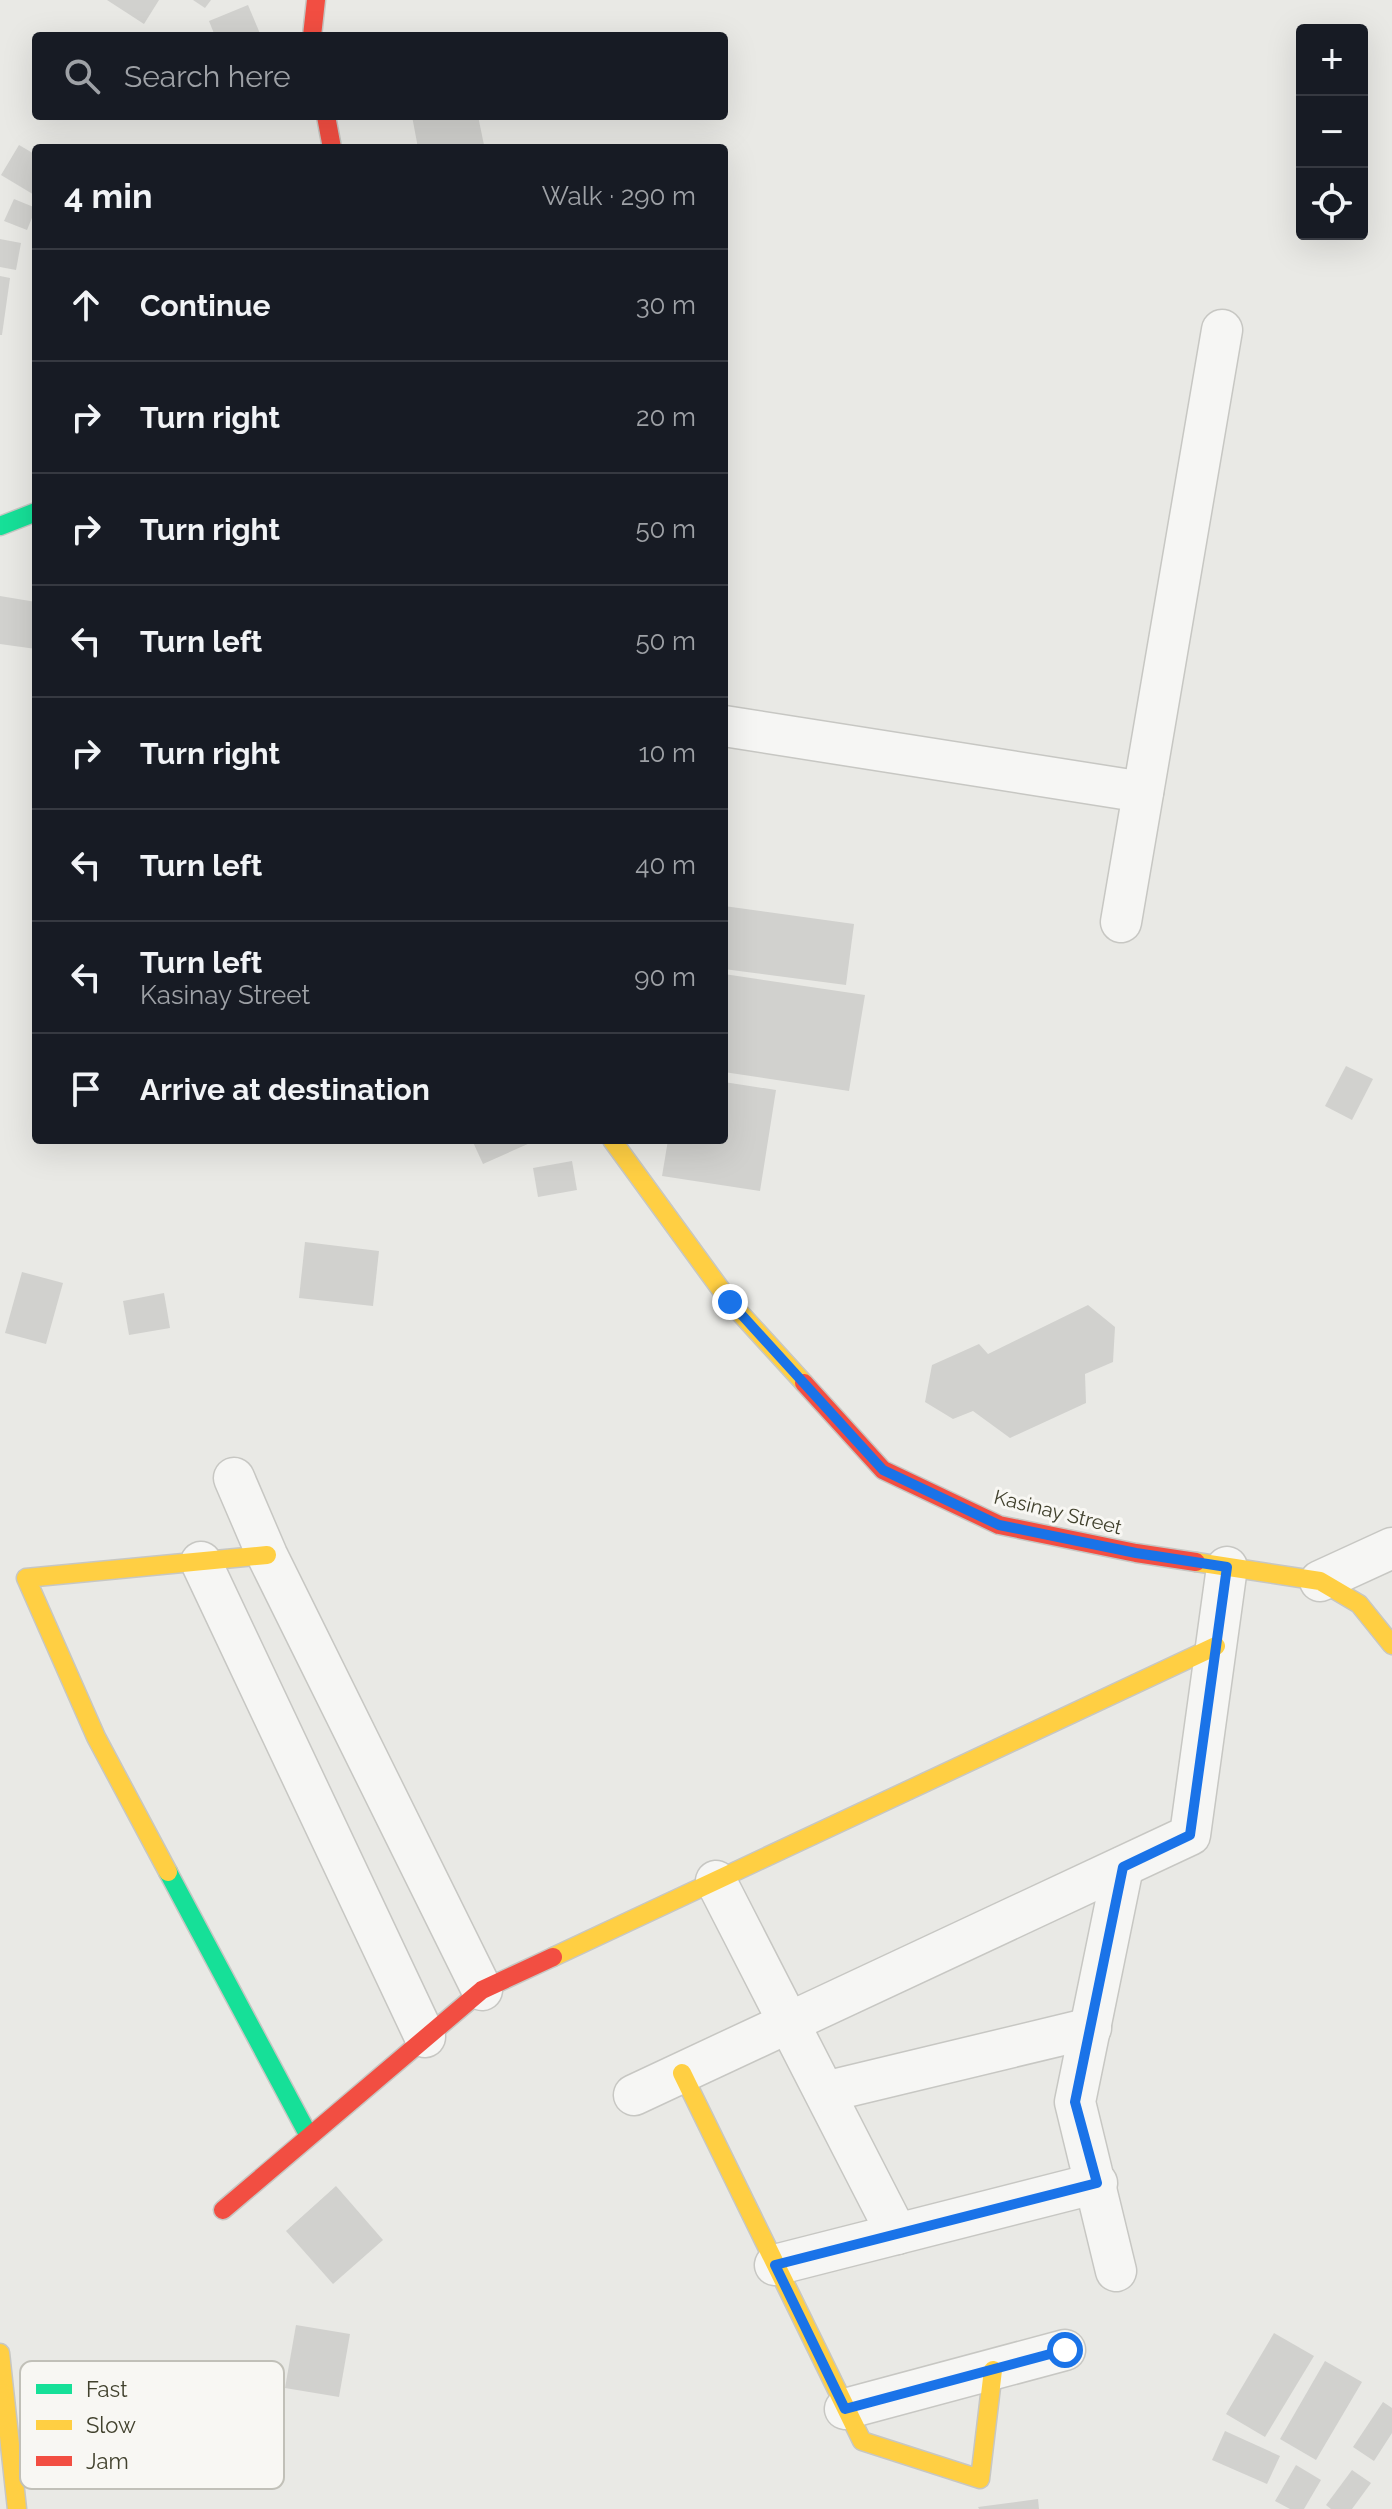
<!DOCTYPE html>
<html lang="en">
<head>
<meta charset="utf-8">
<style>
	body { margin:0; font-family:Raleway,sans-serif; background:#20242c; color:#f1f3f6 }
	.controls { position:absolute; right:24px; top:24px; display:grid; overflow:hidden; border-radius:8px; box-shadow:0 8px 32px #0002 }
	.controls button { width:72px; height:72px; display:grid; place-items:center; padding:0; border:0; border-bottom:2px solid #363941; background:#171b24; color:#f1f3f6; font:40px sans-serif }
	.stop { position:absolute; width:24px; height:24px; margin:-18px; border:6px solid #1a73e8; border-radius:50%; background:#fff }
	.stop.end { background:#1a73e8; border-color:#fff; box-shadow:0 2px 8px #0008 }
	.list { margin:0; padding:0; list-style:none }
	h2 { display:flex; justify-content:space-between; align-items:center; height:104px; margin:0; padding:0 32px; font-size:34px }
	h2 small { font-size:26px; font-weight:400; color:#9ea1a6 }
	.list li { display:grid; grid-template-columns:52px 1fr auto; gap:24px; align-items:center; box-sizing:border-box; height:112px; padding:0 32px; border-top:2px solid #363941 }
	.list b { display:block; font-size:30px; white-space:nowrap }
	.list p { margin:0; font-size:26px; white-space:nowrap; color:#9ea1a6 }
	.list em { font-size:26px; font-style:normal; color:#9ea1a6 }
	.icon { flex:none; width:44px; height:44px; fill:none; stroke:currentColor; stroke-width:2; stroke-linecap:round; stroke-linejoin:round }
	.map { position:relative; flex:none; width:1392px; height:2509px; overflow:hidden }
	.search { position:absolute; background:#171b24; box-shadow:0 8px 32px #0002; left:32px; top:32px; width:696px; height:88px; display:flex; align-items:center; gap:20px; box-sizing:border-box; padding:0 28px; border-radius:8px; color:#9ea1a6; font-size:30px }
	.panel { position:absolute; background:#171b24; box-shadow:0 8px 32px #0002; left:32px; top:144px; width:696px; height:1000px; border-radius:8px }
	.map>svg:first-child { display:block }
	.building { fill:#d1d1ce }
	.lines { fill:none; stroke-linecap:round; stroke-linejoin:round }
	.street-casing { stroke:#c7c7c3; stroke-width:43 }
	.fast-casing { stroke:#c7c7c3; stroke-width:21 }
	.slow-casing { stroke:#c7c7c3; stroke-width:21 }
	.jam-casing { stroke:#c7c7c3; stroke-width:21 }
	.street { stroke:#f6f6f4; stroke-width:40 }
	.fast { stroke:#16e098; stroke-width:18 }
	.slow { stroke:#ffcf43; stroke-width:18 }
	.jam { stroke:#f24e42; stroke-width:18 }
	.route { stroke:#1a73e8; stroke-width:10 }
	.labels { text-anchor:middle; stroke-width:6; stroke-linejoin:round; paint-order:stroke }
	.street-label { font-size:20px; fill:#41412d; stroke:#f8f7f3 }
	.key { fill:#f8f7f3; stroke:#c1c0b8; stroke-width:2 }
	.key-label { font-size:22px; fill:#41412d }
</style>
</head>
<body>
<div class="map">
<svg width="1392" height="2509" viewBox="0 0 1392 2509">
	<rect width="100%" height="100%" fill="#e9e9e5"/>
	<g class="building">
		<path d="M107 0H159L144 24Z"/>
		<path d="M193 0H211L205 8Z"/>
		<path d="M248 5 261 36H215L209 21Z"/>
		<path d="M412 116H478L484 145 469 148H418Z"/>
		<path d="M19 145 36 155V196L1 175Z"/>
		<path d="M14 199 36 208 27 230 4 221Z"/>
		<path d="M0 239 21 243 16 270 0 267Z"/>
		<path d="M0 276 10 278 2 335H0Z"/>
		<path d="M0 596 36 602V649L0 644Z"/>
		<path d="M724 906 854 924 846 985 724 969Z"/>
		<path d="M724 974 865 995 849 1091 724 1072Z"/>
		<path d="M1346 1066 1373 1079 1352 1120 1325 1106Z"/>
		<path d="M724 1082 776 1090 760 1191 662 1176 668 1140H724Z"/>
		<path d="M472 1140H528L530 1143 483 1164Z"/>
		<path d="M572 1161 577 1190 538 1197 533 1168Z"/>
		<path d="M305 1242 379 1251 373 1306 299 1298Z"/>
		<path d="M22 1272 63 1283 46 1344 5 1333Z"/>
		<path d="M164 1293 170 1328 129 1335 123 1301Z"/>
		<path d="M1088 1305 1115 1327 1113 1362 1085 1374 1086 1403 1010 1438 973 1411 953 1419 925 1402 932 1365 979 1344 988 1354Z"/>
		<path d="M336 2186 383 2240 333 2284 286 2231Z"/>
		<path d="M296 2325 350 2334 339 2397 285 2388Z"/>
		<path d="M1274 2333 1314 2356 1265 2437 1226 2414Z"/>
		<path d="M1325 2361 1362 2382 1316 2460 1280 2439Z"/>
		<path d="M1383 2402 1392 2408V2433L1374 2461 1353 2447Z"/>
		<path d="M1225 2431 1280 2456 1267 2484 1212 2460Z"/>
		<path d="M1296 2465 1321 2480 1304 2509H1290L1275 2501Z"/>
		<path d="M1352 2470 1371 2483 1352 2509H1331L1326 2505Z"/>
		<path d="M1038 2499 1039 2509H979L978 2507Z"/>
	</g>
	<g class="lines">
		<g class="street-casing">
			<g id="street">
				<path d="M724 726 1143 792"/>
				<path d="M1121 922 1222 330"/>
				<path d="M234 1478 267 1555 482 1990"/>
				<path d="M201 1562 425 2037"/>
				<path d="M1320 1581 1392 1548"/>
				<path d="M716 1881 897 2234"/>
				<path d="M825 2092 1091 2028"/>
				<path d="M634 2095 1190 1835 1227 1567"/>
				<path d="M775 2265 1097 2183"/>
				<path d="M1116 2271 1075 2102 1123 1867"/>
				<path d="M845 2409 1065 2350"/>
			</g>
		</g>
		<g class="fast-casing">
			<g id="fast">
				<path d="M0 526 36 512"/>
				<path d="M168 1872 309 2136"/>
			</g>
		</g>
		<g class="slow-casing">
			<g id="slow">
				<path d="M612 1140 730 1302 804 1383"/>
				<path d="M1196 1562 1320 1581 1359 1604 1392 1645"/>
				<path d="M168 1872 96 1737 26 1578 267 1555"/>
				<path d="M553 1957 1216 1646"/>
				<path d="M682 2073 862 2441 980 2479 993 2370"/>
				<path d="M0 2353 17 2509"/>
			</g>
		</g>
		<g class="jam-casing">
			<g id="jam">
				<path d="M312 36 316 0"/>
				<path d="M326 116 332 148"/>
				<path d="M804 1383 883 1470 999 1525 1136 1553 1196 1562"/>
				<path d="M223 2210 482 1990 553 1957"/>
			</g>
		</g>
		<use href="#street" class="street"/>
		<use href="#fast" class="fast"/>
		<use href="#slow" class="slow"/>
		<use href="#jam" class="jam"/>
	</g>
	<g class="lines">
		<path class="route" d="M730 1302 883 1470 999 1525 1136 1553 1227 1567 1190 1835 1123 1867 1075 2102 1097 2183 775 2265 845 2409 1065 2350"/>
	</g>
	<g class="labels">
		<g class="street-label">
			<text transform="translate(1058 1512) rotate(14)" y="7">Kasinay Street</text>
		</g>
	</g>
	<rect x="20" y="2361" width="264" height="128" rx="12" class="key"/>
	<rect x="36" y="2384" width="36" height="10" fill="#16e098"/>
	<rect x="36" y="2420" width="36" height="10" fill="#ffcf43"/>
	<rect x="36" y="2456" width="36" height="10" fill="#f24e42"/>
	<g class="key-label">
		<text x="86" y="2397">Fast</text>
		<text x="86" y="2433">Slow</text>
		<text x="86" y="2469">Jam</text>
	</g>
</svg>
<div class="controls">
<button>+</button>
<button>−</button>
<button><svg class="icon" aria-label="locate" viewBox="0 0 24 24"><circle cx="12" cy="12" r="6"/><path d="M12 2v4M12 18v4M2 12h4M18 12h4"/></svg></button>
</div>
<div class="stop" style="left:1065px;top:2350px"></div>
<div class="stop end" style="left:730px;top:1302px"></div>
<div class="search"><svg class="icon" aria-label="search" viewBox="0 0 24 24"><circle cx="10" cy="10" r="6"/><path d="M15 15l6 6"/></svg>Search here</div>
<section class="panel">
<h2>4 min<small>Walk · 290 m</small></h2>
<ul class="list">
<li><svg class="icon" aria-label="ahead" viewBox="0 0 24 24"><path d="M12 20V5M6 11l6-6 6 6"/></svg><div><b>Continue</b></div><em>30 m</em></li>
<li><svg class="icon" aria-label="right" viewBox="0 0 24 24"><path d="M7 20v-9h11M14 6l5 5-5 5"/></svg><div><b>Turn right</b></div><em>20 m</em></li>
<li><svg class="icon" aria-label="right" viewBox="0 0 24 24"><path d="M7 20v-9h11M14 6l5 5-5 5"/></svg><div><b>Turn right</b></div><em>50 m</em></li>
<li><svg class="icon" aria-label="left" viewBox="0 0 24 24"><path d="M17 20v-9H6M10 6l-5 5 5 5"/></svg><div><b>Turn left</b></div><em>50 m</em></li>
<li><svg class="icon" aria-label="right" viewBox="0 0 24 24"><path d="M7 20v-9h11M14 6l5 5-5 5"/></svg><div><b>Turn right</b></div><em>10 m</em></li>
<li><svg class="icon" aria-label="left" viewBox="0 0 24 24"><path d="M17 20v-9H6M10 6l-5 5 5 5"/></svg><div><b>Turn left</b></div><em>40 m</em></li>
<li><svg class="icon" aria-label="left" viewBox="0 0 24 24"><path d="M17 20v-9H6M10 6l-5 5 5 5"/></svg><div><b>Turn left</b><p>Kasinay Street</p></div><em>90 m</em></li>
<li><svg class="icon" aria-label="arrive" viewBox="0 0 24 24"><path d="M6 21V4h12l-3 4 3 4H6"/></svg><div><b>Arrive at destination</b></div></li>
</ul>
</section>
</div>
</body>
</html>
